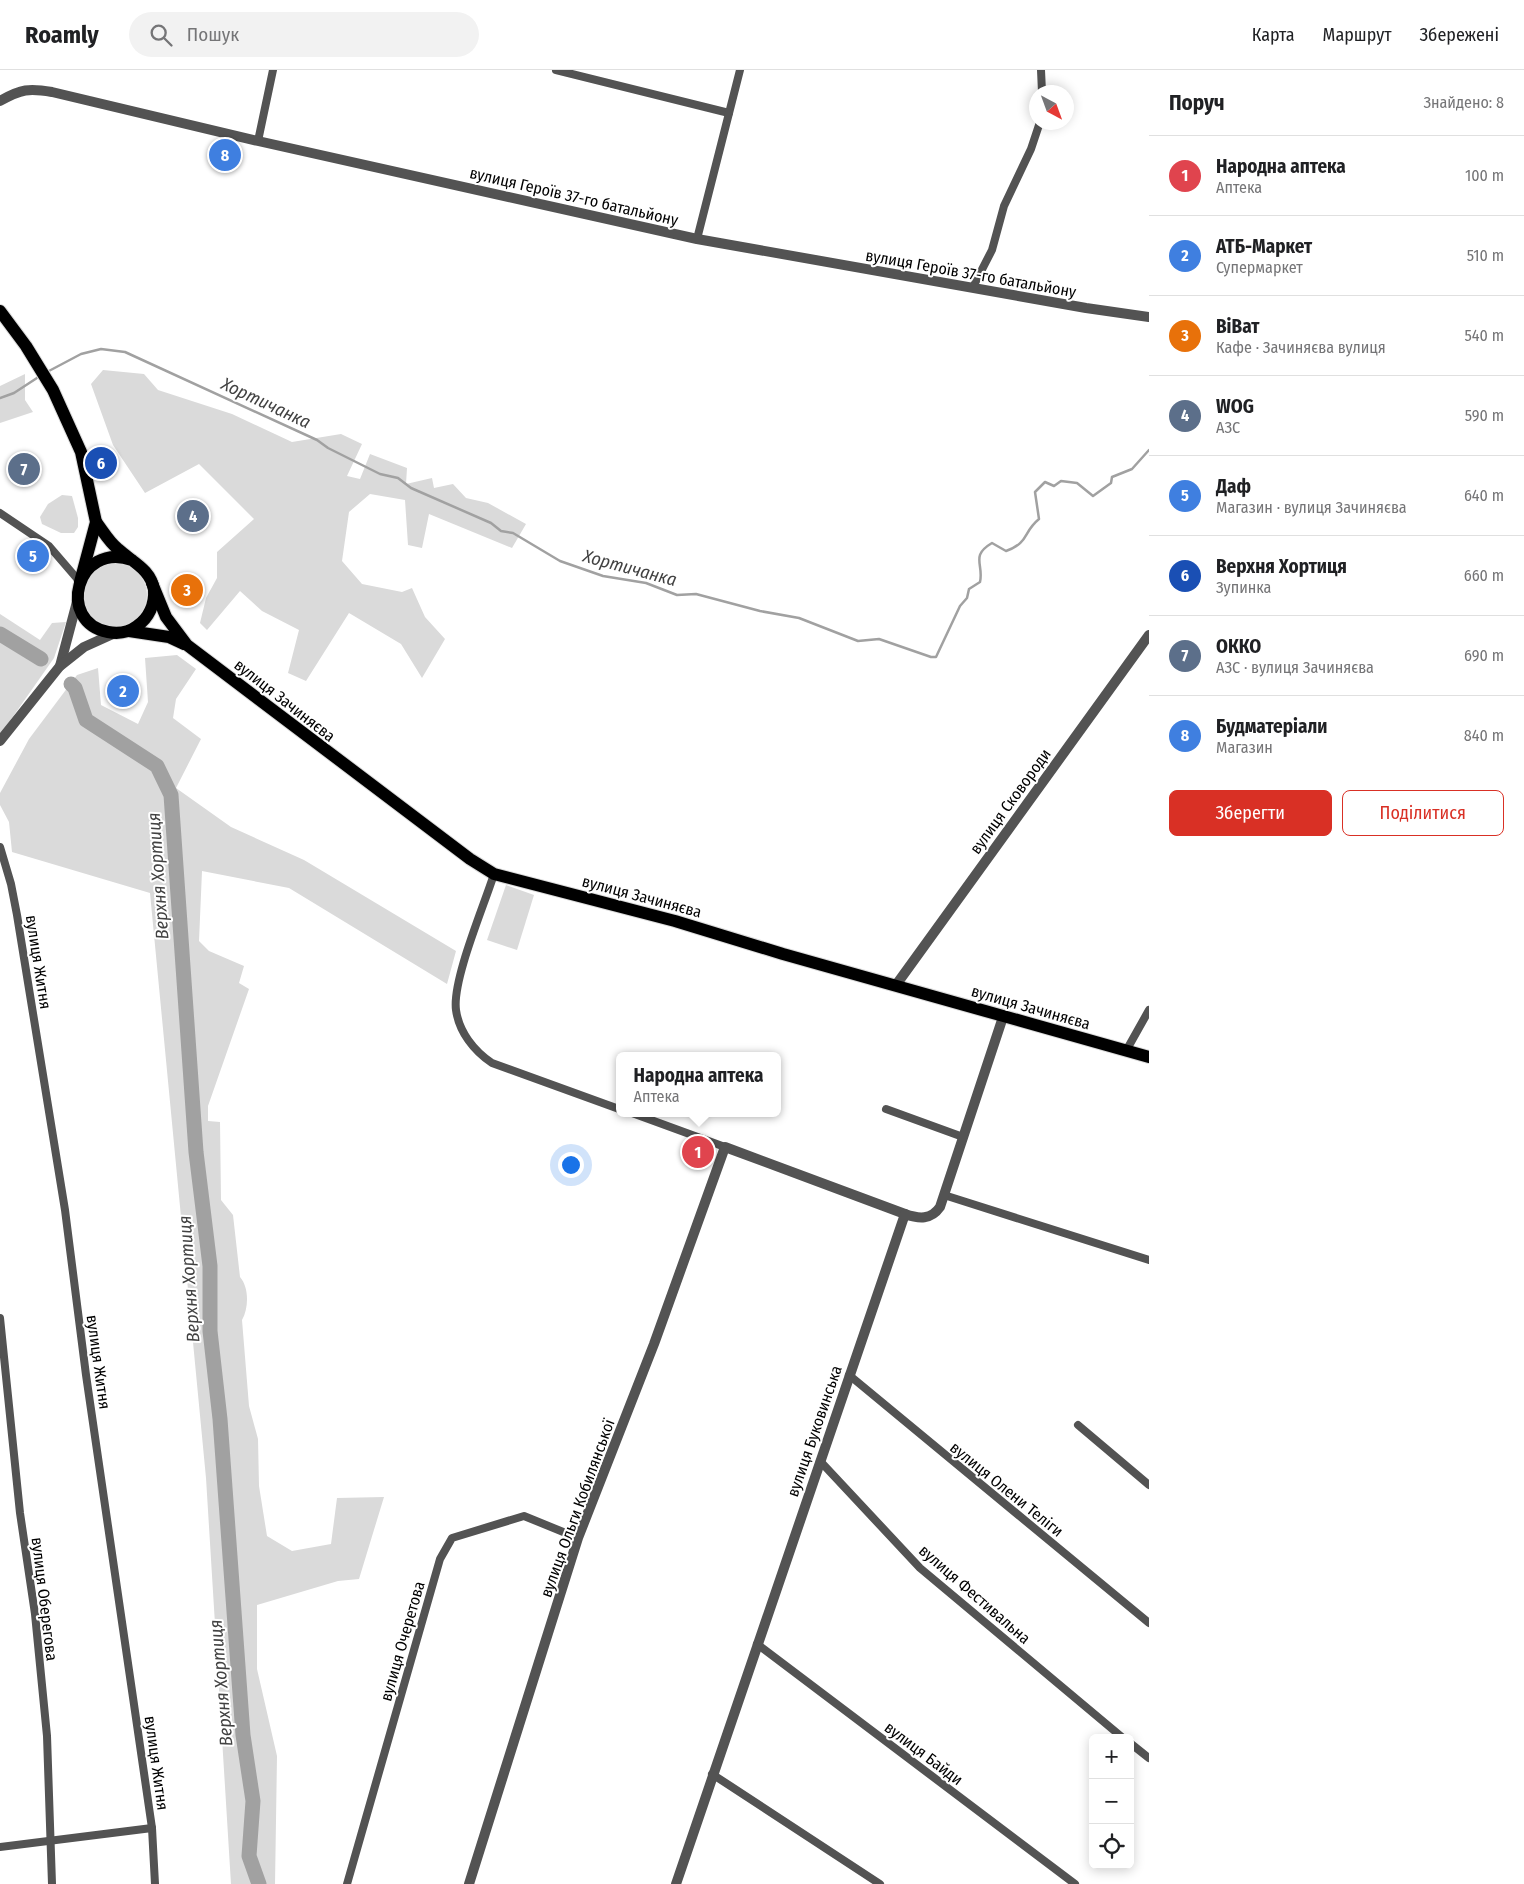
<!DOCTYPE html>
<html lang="uk">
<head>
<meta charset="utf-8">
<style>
	body { margin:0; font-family:"Fira Sans Condensed",sans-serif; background:#f2f2f2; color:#202124 }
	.controls { position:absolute; right:15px; bottom:15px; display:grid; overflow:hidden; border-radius:8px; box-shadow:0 2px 12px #0003 }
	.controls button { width:45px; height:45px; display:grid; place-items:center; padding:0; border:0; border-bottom:1px solid #e0e0e0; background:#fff; color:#202124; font:25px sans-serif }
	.compass { position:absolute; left:1029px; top:15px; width:45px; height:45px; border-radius:50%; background:#fff; box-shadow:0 2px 12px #0003; rotate:139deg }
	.you { position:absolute; left:570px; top:1094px; width:18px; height:18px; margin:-12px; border:4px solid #fff; border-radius:50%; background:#1a73e8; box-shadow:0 0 0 8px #1a73e833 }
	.badge { display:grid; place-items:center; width:32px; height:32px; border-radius:50%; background:#d93025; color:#fff; font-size:16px; font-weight:700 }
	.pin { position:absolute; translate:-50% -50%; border:2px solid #fff; box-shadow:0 1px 5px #0006 }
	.popup { position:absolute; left:616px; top:982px; width:165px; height:65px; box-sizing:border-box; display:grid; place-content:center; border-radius:8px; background:#fff; filter:drop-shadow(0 1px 4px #0005); font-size:16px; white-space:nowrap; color:#757577 }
	.popup b { font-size:19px; color:#202124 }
	.popup::after { content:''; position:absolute; left:50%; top:100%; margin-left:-10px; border:10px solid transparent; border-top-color:#fff }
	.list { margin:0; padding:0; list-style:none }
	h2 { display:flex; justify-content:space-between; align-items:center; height:65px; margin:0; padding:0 20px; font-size:21px }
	h2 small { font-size:16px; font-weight:400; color:#757577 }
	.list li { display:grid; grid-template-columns:32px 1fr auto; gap:15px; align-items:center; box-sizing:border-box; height:80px; padding:0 20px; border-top:1px solid #e0e0e0 }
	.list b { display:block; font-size:19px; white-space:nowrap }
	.list p { margin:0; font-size:16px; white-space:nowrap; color:#757577 }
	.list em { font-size:16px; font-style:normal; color:#757577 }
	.actions { display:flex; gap:10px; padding:15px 20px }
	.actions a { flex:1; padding:11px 0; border:1px solid #d93025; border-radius:8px; text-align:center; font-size:18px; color:#d93025 }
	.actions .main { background:#d93025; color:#fff }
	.icon { flex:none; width:28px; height:28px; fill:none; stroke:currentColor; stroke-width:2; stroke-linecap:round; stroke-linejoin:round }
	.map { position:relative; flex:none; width:1149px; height:1814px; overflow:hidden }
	header { display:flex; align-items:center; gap:30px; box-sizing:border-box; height:70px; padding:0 25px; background:#fff; border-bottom:1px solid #e0e0e0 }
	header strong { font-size:24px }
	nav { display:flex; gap:28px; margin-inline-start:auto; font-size:18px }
	.search { width:350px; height:45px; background:#f2f2f2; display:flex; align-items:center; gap:12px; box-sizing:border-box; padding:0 18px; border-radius:28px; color:#757577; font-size:19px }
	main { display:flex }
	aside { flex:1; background:#fff }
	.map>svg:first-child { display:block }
	.green { fill:#dadada }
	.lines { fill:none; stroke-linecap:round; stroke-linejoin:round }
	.stream { stroke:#a1a1a1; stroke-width:2.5 }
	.river { stroke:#a1a1a1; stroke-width:15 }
	.primary-casing { stroke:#dbdbdb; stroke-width:14 }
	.minor { stroke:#535353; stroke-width:8 }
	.tertiary { stroke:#535353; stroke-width:10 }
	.primary { stroke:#000; stroke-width:12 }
	.labels { text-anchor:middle; stroke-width:4; stroke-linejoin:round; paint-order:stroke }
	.street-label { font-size:16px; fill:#000; stroke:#fff }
	.water-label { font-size:18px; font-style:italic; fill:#424242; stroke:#fff }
</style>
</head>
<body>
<header>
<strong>Roamly</strong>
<div class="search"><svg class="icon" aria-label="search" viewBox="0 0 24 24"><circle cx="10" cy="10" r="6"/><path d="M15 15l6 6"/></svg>Пошук</div>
<nav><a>Карта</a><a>Маршрут</a><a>Збережені</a></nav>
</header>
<main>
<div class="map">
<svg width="1149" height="1814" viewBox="0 0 1149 1814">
	<rect width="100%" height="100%" fill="#fff"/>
	<g class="green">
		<path d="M103 300 144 304 158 320 232 344 292 372 341 364 362 374 347 406 360 409 370 384 407 398 406 414 432 408 434 418 453 414 466 428 488 433 526 454 512 478 429 444 422 478 408 475 405 430 370 424 349 442 342 491 362 514 402 522 412 518 425 547 445 569 422 608 401 574 349 543 306 611 288 603 299 560 262 541 240 521 207 560 200 553 206 528 217 508V482L254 449 199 394 145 423 113 375 91 314Z"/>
		<path d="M25 304V330L33 342 0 353V316Z"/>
		<path d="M62 425 72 426 78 448V457L74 463H61L42 454 40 447 48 434Z"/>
		<circle cx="115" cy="525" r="32"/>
		<path d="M0 544 40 570 52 553 66 552 54 588 0 665Z"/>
		<path d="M177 585 196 599 176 629 173 648 201 669 176 718 231 757 304 790 456 881 447 914 289 818 202 801 199 871 209 881 244 896 239 913 249 919 208 1036V1051L220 1052 221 1130 233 1145 240 1207C249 1217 249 1238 242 1250L249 1336 258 1369 259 1416 267 1466 292 1481 331 1474 337 1428 384 1427 359 1509 338 1511 257 1535V1599L277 1686 275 1814H231L206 1408 150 823 12 782 9 752 0 735V723L29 669 77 605 98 598 101 635 138 654 148 632 145 588Z"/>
		<path d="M506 815 534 825 517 880 487 870Z"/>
	</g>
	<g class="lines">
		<g class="stream">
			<path d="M47 302 81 284 101 279 125 282 317 370 328 378 380 404 398 408 411 418 491 453 501 461 513 463 560 491 603 506 646 513 677 525 696 524 760 541 799 548 858 571 879 569 931 587H936L960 536 967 528 969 519 980 512C984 494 970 486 992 473L1006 481C1030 472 1022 463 1039 449L1035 422 1045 412 1054 416 1061 411 1077 413 1093 426 1111 413 1112 407 1132 399 1149 380"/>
			<path d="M0 328 14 323 40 306"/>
		</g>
		<g class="river">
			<path d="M0 564 41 589 38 587"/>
			<path d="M71 614 75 618 86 650 157 696 171 725 196 1082 210 1196V1261L220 1349 243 1665 253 1731 249 1786 259 1814"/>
		</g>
		<g class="primary-casing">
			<g id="primary">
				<path d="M0 241 26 276 53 320 81 382 96 452 80 512"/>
				<path d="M96 452C103 461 109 472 118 479 132 492 151 499 154 520 155 534 149 548 137 556 129 562 118 564 108 562 56 552 76 471 132 490"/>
				<path d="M152 513 166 547 187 575 470 789 494 804 675 851 783 884 1149 987"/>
				<path d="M129 561 169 567 184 574"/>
			</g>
		</g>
		<g class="minor">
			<path d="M556 0 729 43"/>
			<path d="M1041 0 1042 22"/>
			<path d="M258 71 273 0"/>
			<path d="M697 169 740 0"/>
			<path d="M973 217 992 180 1004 136 1031 79 1040 52"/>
			<path d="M0 443 49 476 80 512"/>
			<path d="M0 777 11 814 17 845 65 1140 86 1305 152 1758 155 1814"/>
			<path d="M494 804C484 836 452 910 456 940 459 962 474 981 492 993L619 1039"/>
			<path d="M1126 981 1149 940"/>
			<path d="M886 1039 963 1067"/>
			<path d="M632 1043 725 1077"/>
			<path d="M944 1125 1149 1190"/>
			<path d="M0 1248 20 1443 35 1544 47 1666 52 1814"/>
			<path d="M849 1305 1149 1553"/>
			<path d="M1078 1355 1149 1415"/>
			<path d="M820 1391 920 1498 1123 1668"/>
			<path d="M757 1574 1075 1814"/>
			<path d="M1130 1673 1149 1688"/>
			<path d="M712 1704 880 1814"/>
			<path d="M0 1777 152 1758"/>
			<path d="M347 1814 440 1489 452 1468 524 1446 578 1468"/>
		</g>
		<g class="tertiary">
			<path d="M0 31C21 19 29 18 52 22L258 71 697 169 1086 238 1149 247"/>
			<path d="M60 596 78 528"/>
			<path d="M0 671 60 596 84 577 115 563"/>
			<path d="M896 915 1149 565"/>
			<path d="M469 1814 578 1468 654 1274 725 1077 905 1144"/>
			<path d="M676 1814 905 1144C919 1149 931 1150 940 1137L1003 947"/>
		</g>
		<use href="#primary" class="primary"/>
	</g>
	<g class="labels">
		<g class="street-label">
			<text transform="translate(574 126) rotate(13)" y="6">вулиця Героїв 37-го батальйону</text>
			<text transform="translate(971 203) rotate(10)" y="6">вулиця Героїв 37-го батальйону</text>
			<text transform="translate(285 630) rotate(38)" y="6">вулиця Зачиняєва</text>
			<text transform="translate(1010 731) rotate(-54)" y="6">вулиця Сковороди</text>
			<text transform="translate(642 826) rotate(15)" y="6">вулиця Зачиняєва</text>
			<text transform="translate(39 892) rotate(81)" y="6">вулиця Житня</text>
			<text transform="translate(1031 937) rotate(16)" y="6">вулиця Зачиняєва</text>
			<text transform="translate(99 1292) rotate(82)" y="6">вулиця Житня</text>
			<text transform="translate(814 1361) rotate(-71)" y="6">вулиця Буковинська</text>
			<text transform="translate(1007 1419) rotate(39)" y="6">вулиця Олени Теліги</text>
			<text transform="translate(577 1438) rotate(-70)" y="6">вулиця Ольги Кобилянської</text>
			<text transform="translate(975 1524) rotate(41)" y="6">вулиця Фестивальна</text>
			<text transform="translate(45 1529) rotate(83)" y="6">вулиця Оберегова</text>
			<text transform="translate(402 1571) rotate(-74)" y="6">вулиця Очеретова</text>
			<text transform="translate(924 1683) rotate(37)" y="6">вулиця Байди</text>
			<text transform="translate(157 1693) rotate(82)" y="6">вулиця Житня</text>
		</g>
		<g class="water-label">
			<text transform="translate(266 333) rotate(25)" y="6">Хортичанка</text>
			<text transform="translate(630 498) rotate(15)" y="6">Хортичанка</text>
			<text transform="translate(158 806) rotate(-94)" y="6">Верхня Хортиця</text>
			<text transform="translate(189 1209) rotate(-94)" y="6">Верхня Хортиця</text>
			<text transform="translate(221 1613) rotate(-95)" y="6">Верхня Хортиця</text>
		</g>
	</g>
</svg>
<div class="controls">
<button>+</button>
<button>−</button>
<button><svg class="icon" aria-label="locate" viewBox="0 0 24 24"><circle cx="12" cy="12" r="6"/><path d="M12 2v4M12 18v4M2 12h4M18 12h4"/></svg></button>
</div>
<svg class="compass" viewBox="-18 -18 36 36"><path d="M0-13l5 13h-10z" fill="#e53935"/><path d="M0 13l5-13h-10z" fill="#757577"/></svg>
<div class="you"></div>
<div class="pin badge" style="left:698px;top:1082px;background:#e0444e">1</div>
<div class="popup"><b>Народна аптека</b>Аптека</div>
<div class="pin badge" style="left:123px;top:621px;background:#3f7fe0">2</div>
<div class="pin badge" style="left:187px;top:520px;background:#e8710a">3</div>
<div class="pin badge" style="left:193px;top:446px;background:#5c6f8a">4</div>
<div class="pin badge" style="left:33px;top:486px;background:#3f7fe0">5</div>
<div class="pin badge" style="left:101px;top:393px;background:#1a4fb4">6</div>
<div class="pin badge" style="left:24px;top:399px;background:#5c6f8a">7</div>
<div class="pin badge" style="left:225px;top:85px;background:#3f7fe0">8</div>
</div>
<aside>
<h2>Поруч<small>Знайдено: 8</small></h2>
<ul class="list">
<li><span class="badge" style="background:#e0444e">1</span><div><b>Народна аптека</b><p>Аптека</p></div><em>100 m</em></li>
<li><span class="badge" style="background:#3f7fe0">2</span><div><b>АТБ-Маркет</b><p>Супермаркет</p></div><em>510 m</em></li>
<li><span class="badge" style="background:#e8710a">3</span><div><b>ВіВат</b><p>Кафе · Зачиняєва вулиця</p></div><em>540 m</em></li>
<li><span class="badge" style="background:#5c6f8a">4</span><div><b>WOG</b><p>АЗС</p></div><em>590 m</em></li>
<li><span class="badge" style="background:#3f7fe0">5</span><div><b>Даф</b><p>Магазин · вулиця Зачиняєва</p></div><em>640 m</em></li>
<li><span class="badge" style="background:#1a4fb4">6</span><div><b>Верхня Хортиця</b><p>Зупинка</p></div><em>660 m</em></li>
<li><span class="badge" style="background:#5c6f8a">7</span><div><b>ОККО</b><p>АЗС · вулиця Зачиняєва</p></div><em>690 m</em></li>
<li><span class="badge" style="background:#3f7fe0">8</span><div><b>Будматеріали</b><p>Магазин</p></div><em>840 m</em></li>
</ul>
<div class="actions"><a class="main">Зберегти</a><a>Поділитися</a></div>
</aside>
</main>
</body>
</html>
